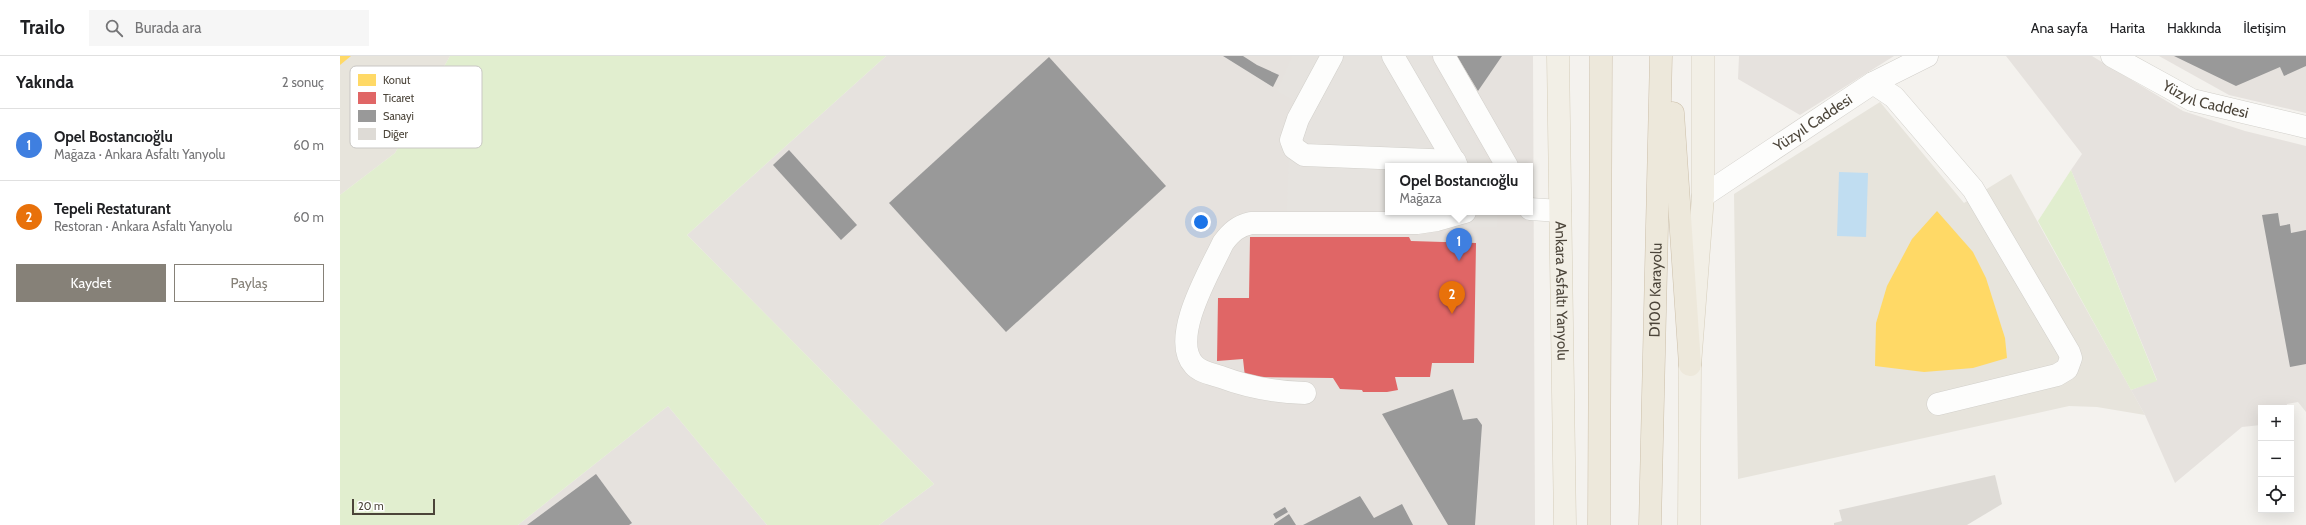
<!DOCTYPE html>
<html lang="tr">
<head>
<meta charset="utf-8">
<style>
	body { margin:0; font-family:Cabin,sans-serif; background:#f6f6f6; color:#202124 }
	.controls { position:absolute; right:12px; bottom:12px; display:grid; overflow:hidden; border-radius:0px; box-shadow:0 4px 16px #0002 }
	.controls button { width:36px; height:36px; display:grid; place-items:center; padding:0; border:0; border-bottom:1px solid #e0e0e0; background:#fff; color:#202124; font:20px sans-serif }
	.scale { position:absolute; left:12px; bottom:10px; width:83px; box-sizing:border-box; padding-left:4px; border:2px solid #4b4439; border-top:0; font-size:11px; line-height:14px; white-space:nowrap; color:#4b4439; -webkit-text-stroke:3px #fff; paint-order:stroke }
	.you { position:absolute; left:861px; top:166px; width:14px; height:14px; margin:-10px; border:3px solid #fff; border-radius:50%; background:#1a73e8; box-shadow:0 0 0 6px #1a73e833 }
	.badge { display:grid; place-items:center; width:26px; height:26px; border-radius:50%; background:#868178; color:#fff; font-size:13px; font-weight:700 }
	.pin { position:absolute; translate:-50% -33px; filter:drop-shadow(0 1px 2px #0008) }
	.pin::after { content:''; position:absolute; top:21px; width:14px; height:12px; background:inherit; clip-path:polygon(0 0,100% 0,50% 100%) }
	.popup { position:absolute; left:1045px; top:107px; width:148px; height:52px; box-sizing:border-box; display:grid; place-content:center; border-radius:0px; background:#fff; filter:drop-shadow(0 1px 3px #0005); font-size:13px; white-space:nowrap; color:#757577 }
	.popup b { font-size:15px; color:#202124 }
	.popup::after { content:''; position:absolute; left:50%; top:100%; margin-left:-8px; border:8px solid transparent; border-top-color:#fff }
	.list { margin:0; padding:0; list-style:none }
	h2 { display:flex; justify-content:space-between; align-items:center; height:52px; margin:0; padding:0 16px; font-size:17px }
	h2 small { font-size:13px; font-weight:400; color:#757577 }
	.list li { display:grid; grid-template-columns:26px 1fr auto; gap:12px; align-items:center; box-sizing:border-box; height:72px; padding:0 16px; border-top:1px solid #e0e0e0 }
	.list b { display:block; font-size:15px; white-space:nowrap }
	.list p { margin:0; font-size:13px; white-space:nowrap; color:#757577 }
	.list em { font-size:13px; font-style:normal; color:#757577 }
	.actions { display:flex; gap:8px; padding:12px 16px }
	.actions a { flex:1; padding:9px 0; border:1px solid #868178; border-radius:0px; text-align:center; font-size:14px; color:#868178 }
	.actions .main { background:#868178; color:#fff }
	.icon { flex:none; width:22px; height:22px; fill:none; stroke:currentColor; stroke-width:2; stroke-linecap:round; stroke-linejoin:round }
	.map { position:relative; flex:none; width:1966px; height:469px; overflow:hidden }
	header { display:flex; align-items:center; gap:24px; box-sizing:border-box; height:56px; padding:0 20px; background:#fff; border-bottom:1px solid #e0e0e0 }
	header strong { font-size:19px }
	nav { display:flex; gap:22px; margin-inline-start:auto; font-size:14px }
	.search { width:280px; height:36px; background:#f6f6f6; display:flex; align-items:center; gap:10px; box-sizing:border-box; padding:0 14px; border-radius:0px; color:#757577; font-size:15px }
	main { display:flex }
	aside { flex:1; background:#fff }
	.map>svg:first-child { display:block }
	.residential { fill:#e7e4dc }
	.industrial { fill:#e6e2de; fill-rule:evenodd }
	.green { fill:#e1eecf }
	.parking { fill:#e6e3df }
	.water { fill:#c0ddf1 }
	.homes { fill:#ffd966 }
	.shops { fill:#e06666 }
	.industry { fill:#999 }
	.building { fill:#dedbd6 }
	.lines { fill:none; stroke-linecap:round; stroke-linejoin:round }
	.minor-casing { stroke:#d2d0cb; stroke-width:23 }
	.major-casing { stroke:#d6cebb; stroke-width:23 }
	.highway-casing { stroke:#ccbfa9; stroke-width:23 }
	.minor { stroke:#fdfdfc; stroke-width:22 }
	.major { stroke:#f2efe6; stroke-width:22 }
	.highway { stroke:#ede8db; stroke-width:22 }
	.labels { text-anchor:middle; stroke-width:4; stroke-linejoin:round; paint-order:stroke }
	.street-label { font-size:15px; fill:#4b4439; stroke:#fff }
	.key { fill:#fff; stroke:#c9c7c4; stroke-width:1 }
	.key-label { font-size:11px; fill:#4b4439 }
</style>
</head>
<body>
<header>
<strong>Trailo</strong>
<div class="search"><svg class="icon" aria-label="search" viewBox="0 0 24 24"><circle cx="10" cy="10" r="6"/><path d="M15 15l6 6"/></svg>Burada ara</div>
<nav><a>Ana sayfa</a><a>Harita</a><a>Hakkında</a><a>İletişim</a></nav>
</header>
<main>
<aside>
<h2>Yakında<small>2 sonuç</small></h2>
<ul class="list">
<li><span class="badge" style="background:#3f7fe0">1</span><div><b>Opel Bostancıoğlu</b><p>Mağaza · Ankara Asfaltı Yanyolu</p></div><em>60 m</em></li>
<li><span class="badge" style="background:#e8710a">2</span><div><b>Tepeli Restaturant</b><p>Restoran · Ankara Asfaltı Yanyolu</p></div><em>60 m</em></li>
</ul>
<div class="actions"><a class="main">Kaydet</a><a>Paylaş</a></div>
</aside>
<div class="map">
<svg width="1966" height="469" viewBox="0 0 1966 469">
	<rect width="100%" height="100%" fill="#f4f2ee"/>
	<g class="residential">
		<path d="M0 0H110L55 97 0 139Z"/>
		<path d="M1540 46 1624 147 1671 118 1805 359 1757 351 1729 350 1398 423 1394 138Z"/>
	</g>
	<g class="industrial">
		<path d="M546 0H1193L1195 469H539L594 428 347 179ZM1048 110H1190V156H1048Z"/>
		<path d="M1399 0H1554L1460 59 1398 23Z"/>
		<path d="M1666 0H1752L1843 55 1905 75 1966 90V356L1958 346 1947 348 1946 352H1921V369L1902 371 1835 427 1805 359 1791 334 1817 324 1731 114 1742 98Z"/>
		<path d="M1819 0H1966V57L1889 39Z"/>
		<path d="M328 350 427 469H178Z"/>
	</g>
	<g class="green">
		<path d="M110 0H546L347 179 594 428 539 469H427L328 350 178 469H0V139L55 97Z"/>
		<path d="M1731 114 1817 325 1791 334 1698 165Z"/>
	</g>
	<path class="parking" d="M952 0H1089L1151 110H1048V156H1158L1157 171 946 174 949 98 946 70 954 45 937 35Z"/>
	<path class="water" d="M1499 116 1528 117 1526 181 1497 180Z"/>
	<g class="homes">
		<path d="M0 0H11L0 9Z"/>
		<path d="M1597 155 1633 196 1646 222 1665 282 1667 302 1633 312 1584 316 1535 310 1536 267 1547 230 1572 183Z"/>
	</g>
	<path class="shops" d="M910 181H1069L1071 185 1136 187 1134 307H1092L1090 321H1055L1058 334 1047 336H1023L1022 334 1000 333 993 322 905 321 903 303 877 305 878 242H909Z"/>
	<g class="industry">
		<path d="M883 0H903L917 9 939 19 933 31Z"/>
		<path d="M1117 0H1162L1138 35Z"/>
		<path d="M1834 0H1966V10L1944 20 1940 11 1896 30Z"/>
		<path d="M709 1 826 130 666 276 549 147Z"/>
		<path d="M449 94 517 169 501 184 433 109Z"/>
		<path d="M1938 157 1940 170 1950 168 1951 177 1966 174V308L1950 311 1922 159Z"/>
		<path d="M1113 333 1123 364 1137 362 1142 369 1135 469H1108L1042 358Z"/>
		<path d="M256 418 292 467 289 469H187Z"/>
		<path d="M1020 440 1034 462 1062 448 1073 469H963Z"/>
		<path d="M945 451 948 456 936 463 933 458Z"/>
		<path d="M949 458 956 469H934V468Z"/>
	</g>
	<path class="building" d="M1655 419 1662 448 1627 469H1494V467L1502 465 1499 454Z"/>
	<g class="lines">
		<g class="minor-casing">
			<g id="minor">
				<path d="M992 0 958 63 951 84 954 92 964 99 1115 105"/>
				<path d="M1053 0 1117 110"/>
				<path d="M1104 0 1167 110"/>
				<path id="s1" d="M1772 0 1852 44 1966 71"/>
				<path d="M1533 27 1554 41 1633 133 1729 296 1731 302 1727 313 1717 319 1598 348"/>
				<path id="s2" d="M1363 140 1533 27 1587 0"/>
				<path d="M1190 153 1220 155"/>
				<path d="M965 337C935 336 910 332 881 321 872 318 860 316 854 309 829 282 871 213 883 187 891 176 898 170 911 167H1077L1097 164 1125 156"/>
			</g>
		</g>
		<g class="major-casing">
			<g id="major">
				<path id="s3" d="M1218 0 1225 469"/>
				<path d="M1349 469 1350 309 1363 140V0"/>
			</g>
		</g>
		<g class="highway-casing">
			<g id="highway">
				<path d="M1333 57 1350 309"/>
				<path d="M1259 469 1261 0"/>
				<path id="s4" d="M1310 469 1321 0"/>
			</g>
		</g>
		<use href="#minor" class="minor"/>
		<use href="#major" class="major"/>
		<use href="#highway" class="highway"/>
	</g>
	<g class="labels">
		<g class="street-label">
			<text dy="5" stroke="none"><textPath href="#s1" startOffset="104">Yüzyıl Caddesi</textPath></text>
			<text dy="5" stroke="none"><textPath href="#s2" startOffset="132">Yüzyıl Caddesi</textPath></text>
			<text dy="5" stroke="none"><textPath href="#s4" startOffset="235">D100 Karayolu</textPath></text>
			<text dy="5" stroke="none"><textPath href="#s3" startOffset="235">Ankara Asfaltı Yanyolu</textPath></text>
		</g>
	</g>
	<rect x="10" y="10" width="132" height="82" rx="6" class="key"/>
	<rect x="18" y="18" width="18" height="12" fill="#ffd966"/>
	<rect x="18" y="36" width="18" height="12" fill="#e06666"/>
	<rect x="18" y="54" width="18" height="12" fill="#999"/>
	<rect x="18" y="72" width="18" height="12" fill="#dedbd6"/>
	<g class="key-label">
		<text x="43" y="28">Konut</text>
		<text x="43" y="46">Ticaret</text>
		<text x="43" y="64">Sanayi</text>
		<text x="43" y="82">Diğer</text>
	</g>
</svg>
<div class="controls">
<button>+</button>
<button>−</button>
<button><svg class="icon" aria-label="locate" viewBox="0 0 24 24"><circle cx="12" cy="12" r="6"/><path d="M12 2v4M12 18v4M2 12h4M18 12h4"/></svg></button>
</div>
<div class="scale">20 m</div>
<div class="you"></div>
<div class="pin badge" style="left:1119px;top:205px;background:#3f7fe0">1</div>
<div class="popup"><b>Opel Bostancıoğlu</b>Mağaza</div>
<div class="pin badge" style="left:1112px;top:258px;background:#e8710a">2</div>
</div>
</main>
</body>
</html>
